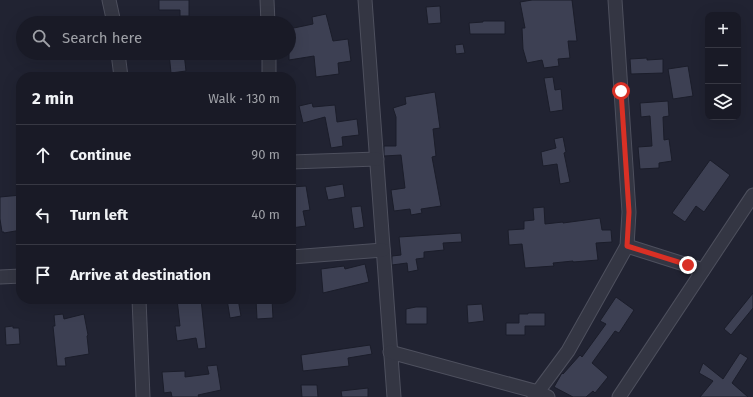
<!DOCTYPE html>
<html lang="en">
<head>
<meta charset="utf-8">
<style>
	body { margin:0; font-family:"Fira Sans",sans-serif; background:#262732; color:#f1f3f6 }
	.controls { position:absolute; right:12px; top:12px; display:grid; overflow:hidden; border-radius:8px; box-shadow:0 4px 16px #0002 }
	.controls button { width:36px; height:36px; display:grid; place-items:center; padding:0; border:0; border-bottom:1px solid #373843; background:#191a26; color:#f1f3f6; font:20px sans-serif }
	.stop { position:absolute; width:12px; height:12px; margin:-9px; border:3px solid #d93025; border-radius:50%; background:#fff }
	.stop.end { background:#d93025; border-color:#fff; box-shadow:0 1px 4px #0008 }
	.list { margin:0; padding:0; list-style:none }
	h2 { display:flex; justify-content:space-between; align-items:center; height:52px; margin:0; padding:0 16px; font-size:17px }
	h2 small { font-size:13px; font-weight:400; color:#9fa1a7 }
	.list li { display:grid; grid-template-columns:26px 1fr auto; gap:12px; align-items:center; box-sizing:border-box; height:60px; padding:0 16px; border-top:1px solid #373843 }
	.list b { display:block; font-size:15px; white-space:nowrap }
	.list em { font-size:13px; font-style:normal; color:#9fa1a7 }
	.icon { flex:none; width:22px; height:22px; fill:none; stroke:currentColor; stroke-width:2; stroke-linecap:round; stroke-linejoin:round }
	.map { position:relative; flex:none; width:753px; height:397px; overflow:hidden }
	.search { position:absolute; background:#191a26; box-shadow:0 4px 16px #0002; left:16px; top:16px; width:280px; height:44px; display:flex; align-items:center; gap:10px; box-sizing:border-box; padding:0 14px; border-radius:22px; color:#9fa1a7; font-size:15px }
	.panel { position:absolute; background:#191a26; box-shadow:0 4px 16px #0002; left:16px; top:72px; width:280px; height:232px; border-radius:16px }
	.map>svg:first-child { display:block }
	.building { fill:#3d4053; stroke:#1b1d2a }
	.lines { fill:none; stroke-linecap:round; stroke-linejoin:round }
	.minor-casing { stroke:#4e505e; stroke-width:15 }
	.minor { stroke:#343643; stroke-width:13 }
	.route { stroke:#d93025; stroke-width:5 }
</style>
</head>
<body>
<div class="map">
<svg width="753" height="397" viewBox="0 0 753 397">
	<rect width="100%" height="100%" fill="#212332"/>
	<g class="building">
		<path d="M159 0H189V16H180V10H159Z"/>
		<path d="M532 0H572L577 41H568L570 58 558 59 559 66 544 68 542 60 527 63 523 49 522 28H525L520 2Z"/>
		<path d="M440 6 441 23 428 24 426 7Z"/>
		<path d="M326 14 333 41 348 39 351 61 338 63 339 74 316 77 314 56 289 60V29L313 24 312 17Z"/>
		<path d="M483 21H505V34H470L469 23 483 22Z"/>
		<path d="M463 44 465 53 456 54 455 45Z"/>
		<path d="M169 53H184L186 71 171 73Z"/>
		<path d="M647 58V60L663 59V73L631 74 630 59Z"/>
		<path d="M688 66 693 96 673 99 668 69Z"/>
		<path d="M553 77 555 90 561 89 563 110 550 112 544 78Z"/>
		<path d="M435 92 440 128 433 129 436 156 432 157 441 206 421 209 422 213 411 215 410 209 394 211 391 190 405 188 401 155 384 156V146H396V117L393 108 406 104 405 97Z"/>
		<path d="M668 101 669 116 663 117 664 140 669 139 672 161 659 163V168L640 169 638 147 652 146 650 116 641 117 640 103Z"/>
		<path d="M312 103 313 107 335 105 337 122 357 119 359 135 342 137 343 146 331 148 325 117 303 123 299 106Z"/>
		<path d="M563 137 566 152 564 153 570 182 560 184 557 164 543 166 541 152 556 148 554 139Z"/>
		<path d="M710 160 730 175 704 212 696 206 685 222 672 213Z"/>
		<path d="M343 184 345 197 328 200 325 187Z"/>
		<path d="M306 186 310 210 303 211 306 226 291 228V187Z"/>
		<path d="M21 195V230L4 233V232H2L0 219V197Z"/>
		<path d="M361 206 364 227 354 229 351 207Z"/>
		<path d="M544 207 545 224 563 222V223L600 218 602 230H611L612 242 596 243 598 260 573 262V261L553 263 554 266 525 268 522 244 509 245 508 230 524 229V221L534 220 533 208Z"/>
		<path d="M461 233 462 242 443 243 444 250 424 252V258L416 259 418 270 408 272 407 263 392 265V256L401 255 399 237Z"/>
		<path d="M365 264 369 282 323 293 321 269 344 266 345 269Z"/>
		<path d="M753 293V308L731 335 724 329Z"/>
		<path d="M616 297 634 310 619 333 615 331 592 363 608 377 595 393 593 391 586 397H573L554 387 562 373 563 374 580 355 582 357 606 324 600 321Z"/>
		<path d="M177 299H201L206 348 198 349 196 338 177 341 175 326H180Z"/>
		<path d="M227 299H238L241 316 230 318Z"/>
		<path d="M256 299H272L273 318 257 319Z"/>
		<path d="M482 304 484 321 468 323 467 305Z"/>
		<path d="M416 307H427V324H406V309Z"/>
		<path d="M528 313H545V326H525V335H506V323H519V314H528Z"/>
		<path d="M63 314 64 319 84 314 88 335 87 336 89 354 65 358 66 366H57L53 326H55L54 315Z"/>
		<path d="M13 326V328H19L20 344 6 345 5 327Z"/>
		<path d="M370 345 372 354 348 358 349 366 303 371 301 355Z"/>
		<path d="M740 353 748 358 732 383 748 397H700L713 381 699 373 703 363 723 379Z"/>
		<path d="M217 365 221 390 198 395 199 397H172L171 392 164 393 162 372 185 371V377L209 374 207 366Z"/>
		<path d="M301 385H317L318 397H302Z"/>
		<path d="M368 388V397H342L341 391Z"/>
	</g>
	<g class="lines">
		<g class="minor-casing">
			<g id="minor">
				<path d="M109 0 114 23"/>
				<path d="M267 0 268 23"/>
				<path d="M365 0 394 397"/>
				<path d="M118 53 121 77"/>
				<path d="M269 53V77"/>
				<path d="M291 162 377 159"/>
				<path d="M627 246 703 270"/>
				<path d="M291 257 383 250"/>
				<path d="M0 277 21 276"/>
				<path d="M139 299 143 397"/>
				<path d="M390 352 538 392 548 397"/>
				<path d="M534 397 568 351 627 246 629 212 615 0"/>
				<path d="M619 397 753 195"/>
			</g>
		</g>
		<use href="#minor" class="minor"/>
	</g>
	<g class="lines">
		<path class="route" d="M621 91 629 212 627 246 688 265"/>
	</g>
</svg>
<div class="controls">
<button>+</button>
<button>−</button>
<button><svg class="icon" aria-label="layers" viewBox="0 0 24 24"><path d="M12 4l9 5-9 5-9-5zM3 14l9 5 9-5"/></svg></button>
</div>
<div class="stop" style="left:621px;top:91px"></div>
<div class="stop end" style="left:688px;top:265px"></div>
<div class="search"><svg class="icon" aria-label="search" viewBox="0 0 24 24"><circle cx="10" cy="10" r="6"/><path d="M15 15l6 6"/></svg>Search here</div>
<section class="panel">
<h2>2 min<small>Walk · 130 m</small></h2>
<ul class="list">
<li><svg class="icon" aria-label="ahead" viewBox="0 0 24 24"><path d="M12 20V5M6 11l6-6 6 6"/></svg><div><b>Continue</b></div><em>90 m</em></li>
<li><svg class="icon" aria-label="left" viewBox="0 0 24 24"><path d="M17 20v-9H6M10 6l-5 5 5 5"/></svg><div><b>Turn left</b></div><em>40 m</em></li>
<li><svg class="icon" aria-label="arrive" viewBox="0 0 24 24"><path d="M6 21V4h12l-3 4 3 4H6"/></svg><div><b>Arrive at destination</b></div></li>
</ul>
</section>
</div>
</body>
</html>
